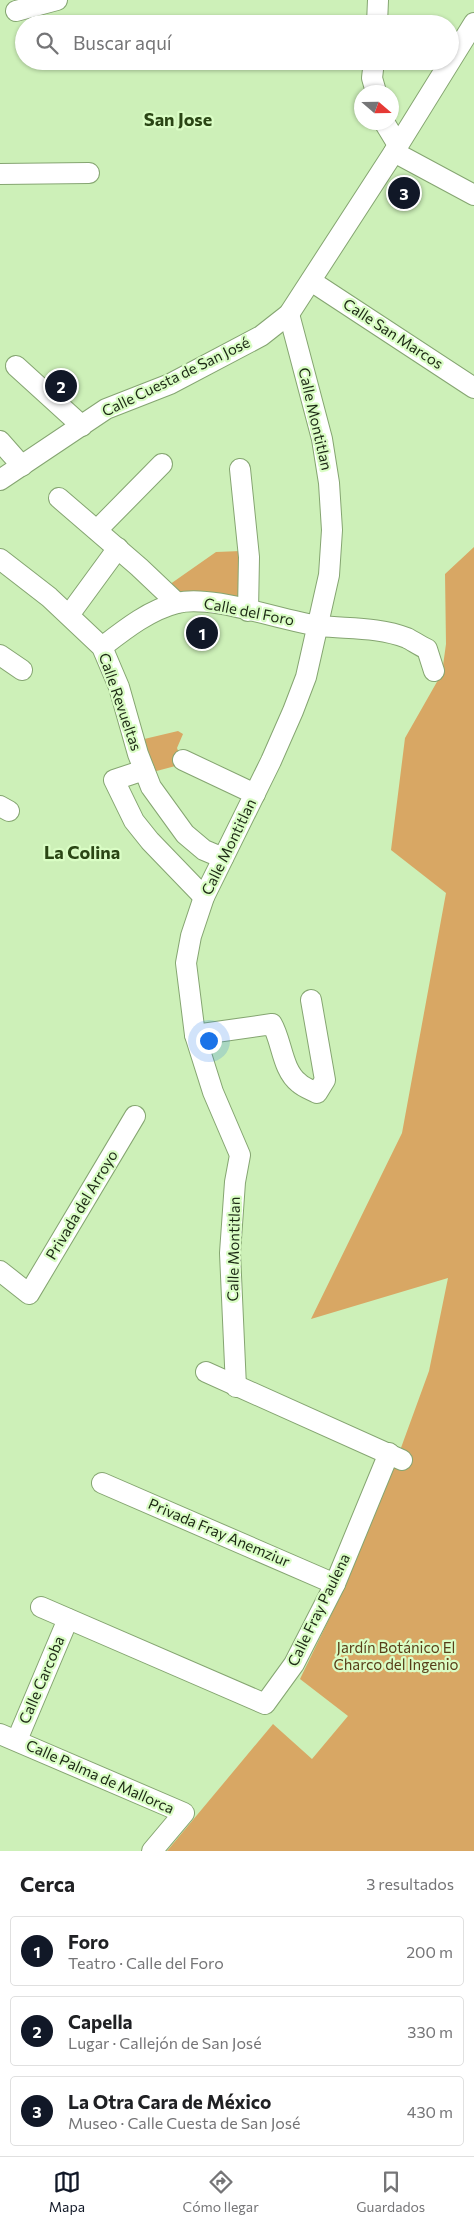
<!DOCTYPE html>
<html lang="es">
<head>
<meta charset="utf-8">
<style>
	body { margin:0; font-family:Commissioner,sans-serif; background:#f2f2f2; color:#202124 }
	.compass { position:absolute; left:354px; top:85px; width:45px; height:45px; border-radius:50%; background:#fff; box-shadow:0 1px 4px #0004; rotate:110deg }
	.you { position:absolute; left:208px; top:1040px; width:18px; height:18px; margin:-12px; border:4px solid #fff; border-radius:50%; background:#1a73e8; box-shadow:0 0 0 8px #1a73e833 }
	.badge { display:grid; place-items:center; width:32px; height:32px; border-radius:50%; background:#111827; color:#fff; font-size:16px; font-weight:700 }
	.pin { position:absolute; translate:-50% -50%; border:2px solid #fff; box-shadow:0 1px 5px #0006 }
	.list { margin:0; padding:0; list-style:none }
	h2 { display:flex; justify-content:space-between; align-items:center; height:65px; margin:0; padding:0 20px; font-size:21px }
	h2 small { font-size:16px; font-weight:400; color:#757577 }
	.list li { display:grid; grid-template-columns:32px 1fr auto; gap:15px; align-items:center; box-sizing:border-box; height:70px; margin:0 10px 10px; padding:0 10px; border:1px solid #e0e0e0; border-radius:5px }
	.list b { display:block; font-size:19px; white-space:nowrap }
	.list p { margin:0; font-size:16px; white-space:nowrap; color:#757577 }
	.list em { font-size:16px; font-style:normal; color:#757577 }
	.icon { flex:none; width:28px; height:28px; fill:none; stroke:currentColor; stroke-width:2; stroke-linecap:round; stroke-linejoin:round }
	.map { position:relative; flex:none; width:474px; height:1851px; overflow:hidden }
	.search { position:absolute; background:#fff; box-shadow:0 1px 4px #0004; left:15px; right:15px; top:15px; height:55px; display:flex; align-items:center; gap:12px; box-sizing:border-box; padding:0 18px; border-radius:28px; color:#757577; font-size:19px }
	.sheet { height:305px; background:#fff }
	nav { display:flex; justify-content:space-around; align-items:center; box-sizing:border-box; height:70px; border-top:1px solid #e0e0e0; background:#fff; font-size:14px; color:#757577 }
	nav a { display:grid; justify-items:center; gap:2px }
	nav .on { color:#111827 }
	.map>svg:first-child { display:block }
	.green { fill:#d8a764 }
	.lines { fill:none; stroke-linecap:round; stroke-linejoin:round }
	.minor-casing { stroke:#85a571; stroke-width:22 }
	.minor { stroke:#fff; stroke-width:20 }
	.labels { text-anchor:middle; stroke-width:4.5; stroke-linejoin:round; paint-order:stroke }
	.street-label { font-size:15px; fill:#1c2914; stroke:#dafdc5 }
	.park-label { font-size:15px; fill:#583e18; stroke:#dafdc5 }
	.quarter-label { font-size:18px; font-weight:bold; fill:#2a4514; stroke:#dafdc5 }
</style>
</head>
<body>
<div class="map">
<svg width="474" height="1851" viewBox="0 0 474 1851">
	<rect width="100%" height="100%" fill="#cdf0b8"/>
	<g class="green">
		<path d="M474 547V1851H167L273 1724 312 1759 348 1716 300 1679 345 1586 398 1456 429 1371 448 1278 311 1319 402 1133 446 893 391 850 405 738 442 673 446 644 445 574Z"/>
		<path d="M241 551 242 602 187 591 172 592 166 587 216 552Z"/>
		<path d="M178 731 183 734 177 748 183 764 149 773 140 740Z"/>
	</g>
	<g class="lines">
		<g class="minor-casing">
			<g id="minor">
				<path d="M16 11 57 0"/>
				<path d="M377 24 378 0"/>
				<path d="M374 61 372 78 376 92"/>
				<path d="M384 122 398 145"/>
				<path d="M394 152 474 195"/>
				<path d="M0 174 89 173"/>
				<path d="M311 281 474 388"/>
				<path d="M16 366 82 426"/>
				<path d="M0 441 22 466"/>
				<path d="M240 469 249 557 248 611"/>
				<path d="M0 480 106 409 170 384 261 336 289 314 394 152 474 23"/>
				<path d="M59 498 139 567 177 603"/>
				<path d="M97 530 162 464"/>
				<path d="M0 559 49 597 102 647 119 687 138 754 151 787 185 834 204 850 223 858"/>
				<path d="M69 615 118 548"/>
				<path d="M102 647C124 630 149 610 177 603 212 594 281 621 320 626 349 629 379 627 407 638 413 641 420 646 427 649L434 671"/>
				<path d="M0 655 22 670"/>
				<path d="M183 760 255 794"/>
				<path d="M144 770 114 780 134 821 150 841 204 897"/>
				<path d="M0 806 9 811"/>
				<path d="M195 1035 272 1024C282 1041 282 1070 299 1083 303 1087 311 1090 317 1093L325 1080 311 1000"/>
				<path d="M0 1271 29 1294 135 1116"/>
				<path d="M206 1372 402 1460"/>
				<path d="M236 1387 230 1253 235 1182 240 1155 213 1092 195 1035 186 963 191 936 204 897 271 761 293 711 306 677 329 575 332 530 329 483 322 439 289 314"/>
				<path d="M102 1483 335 1584"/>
				<path d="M41 1607 265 1704 294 1664 335 1584 389 1453"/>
				<path d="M0 1734 184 1813 152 1851"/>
				<path d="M17 1740 68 1619"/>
			</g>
		</g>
		<use href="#minor" class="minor"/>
	</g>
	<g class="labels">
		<g class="street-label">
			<text transform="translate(393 334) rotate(33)" y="5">Calle San Marcos</text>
			<text transform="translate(176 377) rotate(-26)" y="5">Calle Cuesta de San José</text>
			<text transform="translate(315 419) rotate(77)" y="5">Calle Montitlan</text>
			<text transform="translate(249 612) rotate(11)" y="5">Calle del Foro</text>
			<text transform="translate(120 702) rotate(71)" y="5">Calle Revueltas</text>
			<text transform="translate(229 847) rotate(-64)" y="5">Calle Montitlan</text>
			<text transform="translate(82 1205) rotate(-59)" y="5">Privada del Arroyo</text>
			<text transform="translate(234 1249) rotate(-89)" y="5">Calle Montitlan</text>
			<text transform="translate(219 1533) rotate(23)" y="5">Privada Fray Anemziur</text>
			<text transform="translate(319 1610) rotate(-64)" y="5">Calle Fray Paulena</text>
			<text transform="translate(42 1680) rotate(-67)" y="5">Calle Carcoba</text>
			<text transform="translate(100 1777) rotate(24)" y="5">Calle Palma de Mallorca</text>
		</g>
		<g class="park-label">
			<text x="396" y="1653">Jardín Botánico El<tspan x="396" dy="17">Charco del Ingenio</tspan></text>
		</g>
		<g class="quarter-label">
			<text x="178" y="126">San Jose</text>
			<text x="82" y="859">La Colina</text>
		</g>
	</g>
</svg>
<svg class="compass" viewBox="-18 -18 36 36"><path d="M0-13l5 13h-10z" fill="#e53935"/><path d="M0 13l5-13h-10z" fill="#757577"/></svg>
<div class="you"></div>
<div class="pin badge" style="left:202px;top:633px">1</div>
<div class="pin badge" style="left:61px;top:386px">2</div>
<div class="pin badge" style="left:404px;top:193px">3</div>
<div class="search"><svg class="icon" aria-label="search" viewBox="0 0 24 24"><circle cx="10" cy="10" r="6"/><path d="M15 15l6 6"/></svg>Buscar aquí</div>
</div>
<section class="sheet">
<h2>Cerca<small>3 resultados</small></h2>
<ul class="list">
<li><span class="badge">1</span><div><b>Foro</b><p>Teatro · Calle del Foro</p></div><em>200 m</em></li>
<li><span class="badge">2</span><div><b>Capella</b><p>Lugar · Callejón de San José</p></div><em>330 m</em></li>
<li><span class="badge">3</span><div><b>La Otra Cara de México</b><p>Museo · Calle Cuesta de San José</p></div><em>430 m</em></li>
</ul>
</section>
<nav>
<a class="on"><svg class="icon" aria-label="map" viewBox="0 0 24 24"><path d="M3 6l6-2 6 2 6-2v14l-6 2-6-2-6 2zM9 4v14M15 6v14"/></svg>Mapa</a>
<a><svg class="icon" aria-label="directions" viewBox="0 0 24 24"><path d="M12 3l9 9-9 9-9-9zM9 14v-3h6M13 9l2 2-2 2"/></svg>Cómo llegar</a>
<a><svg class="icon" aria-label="saved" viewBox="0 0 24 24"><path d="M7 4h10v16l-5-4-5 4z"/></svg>Guardados</a>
</nav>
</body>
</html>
